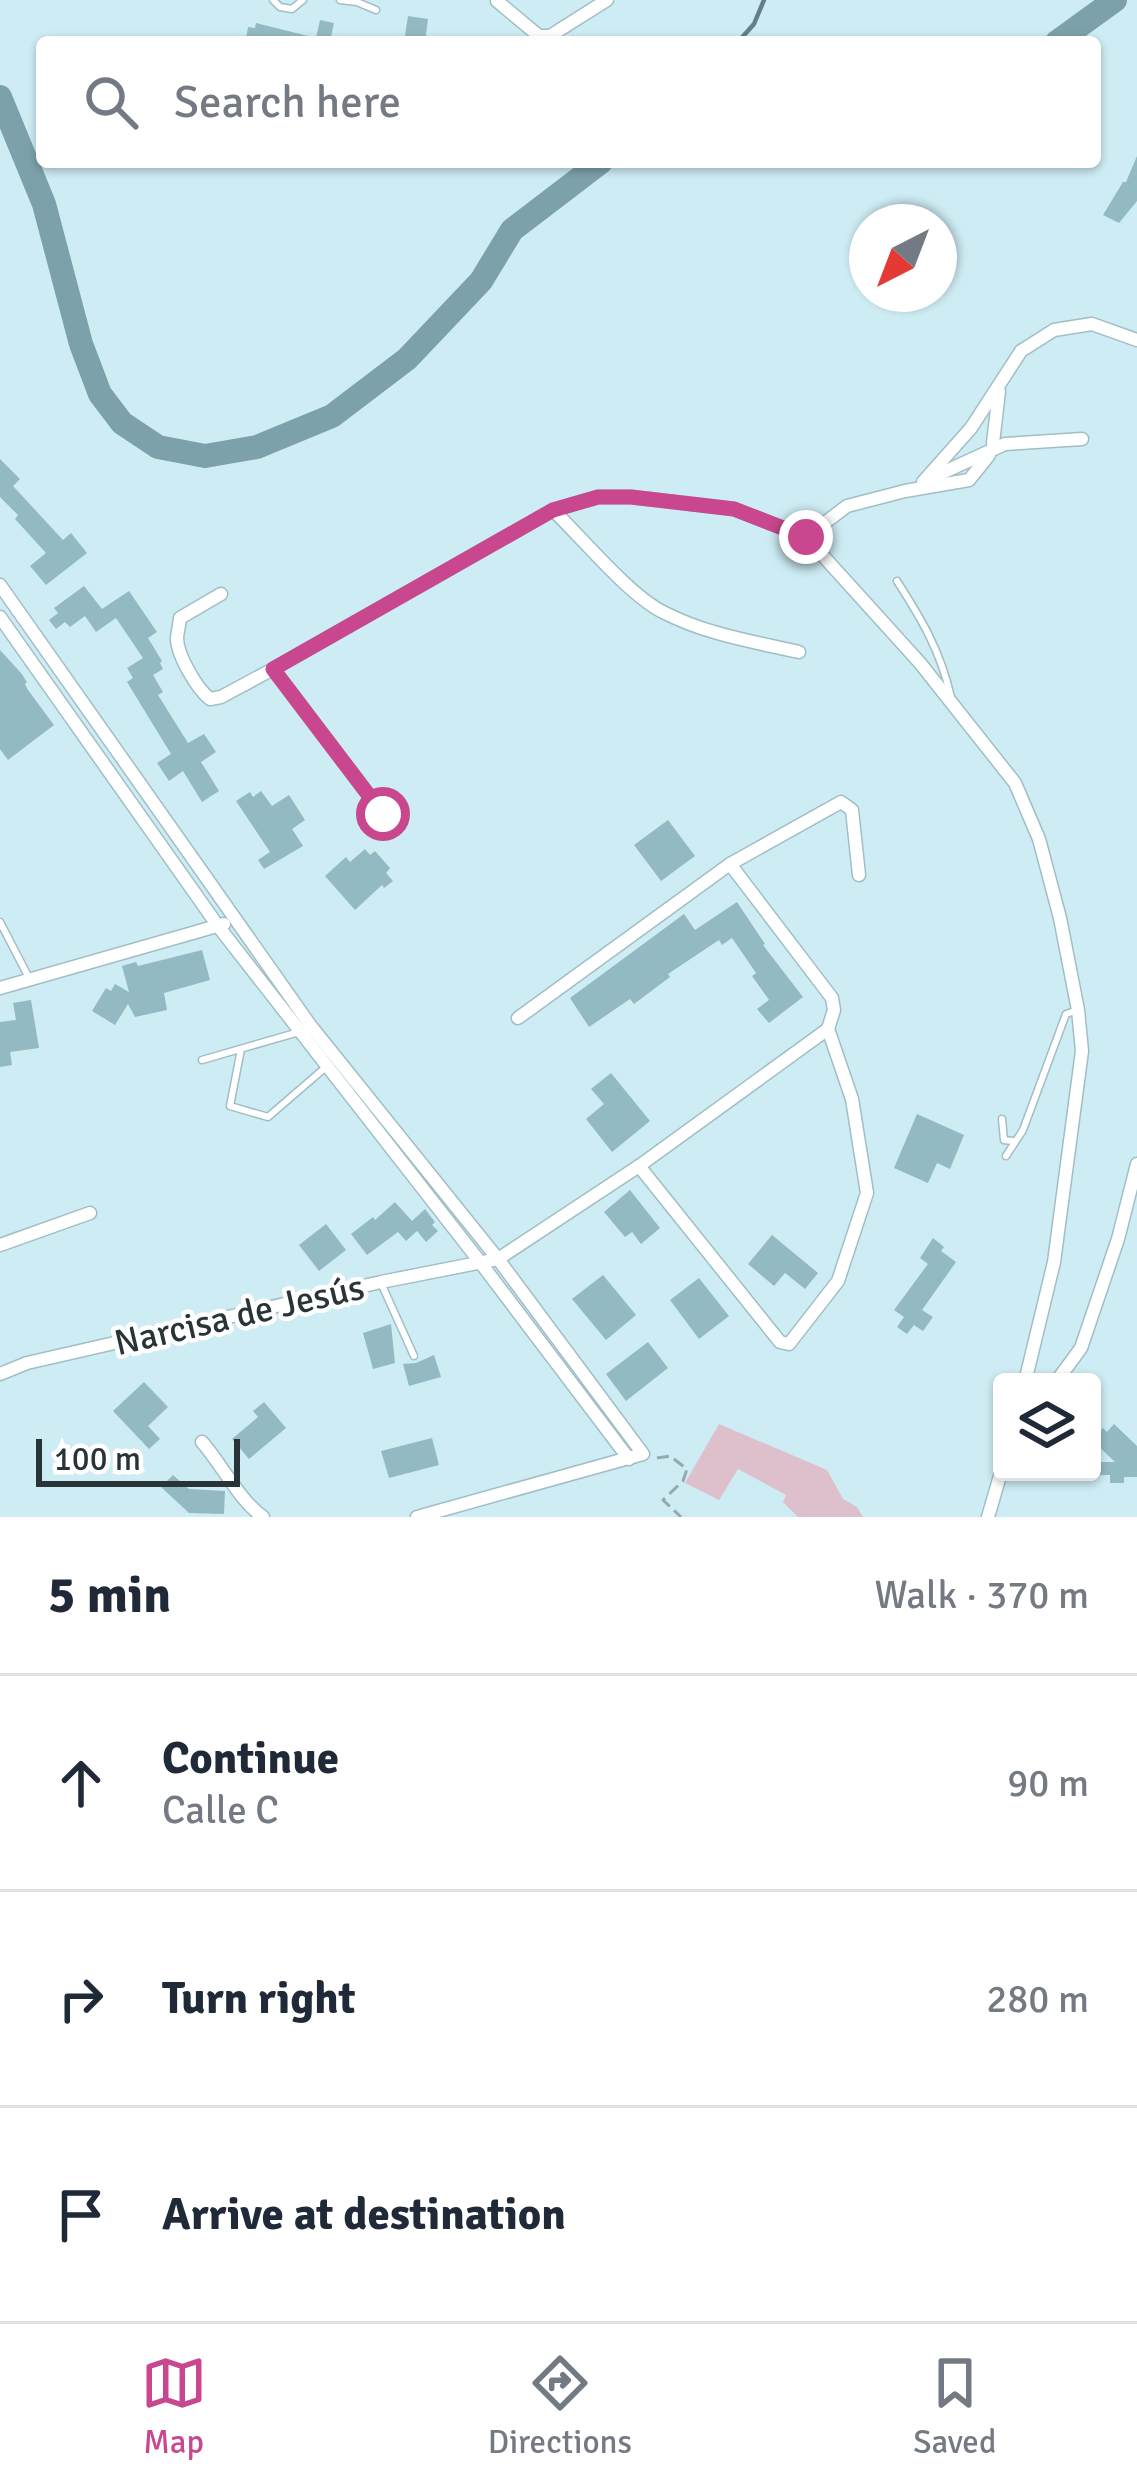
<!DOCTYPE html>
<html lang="en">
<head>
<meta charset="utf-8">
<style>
	body { margin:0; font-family:Signika,sans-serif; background:#f6f6f7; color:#1f2937 }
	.controls { position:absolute; right:36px; bottom:36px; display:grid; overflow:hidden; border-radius:12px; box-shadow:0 3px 9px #0004 }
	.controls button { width:108px; height:108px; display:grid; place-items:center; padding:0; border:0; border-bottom:3px solid #e0e1e3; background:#fff; color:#1f2937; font:60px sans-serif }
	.compass { position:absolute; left:849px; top:204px; width:108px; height:108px; border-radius:50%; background:#fff; box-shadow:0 3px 9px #0004; rotate:222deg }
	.scale { position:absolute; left:36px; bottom:30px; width:204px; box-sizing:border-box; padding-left:12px; border:6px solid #283437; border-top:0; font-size:33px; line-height:42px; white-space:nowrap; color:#283437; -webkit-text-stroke:9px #fff; paint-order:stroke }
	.stop { position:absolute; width:36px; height:36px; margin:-27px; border:9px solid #c9478f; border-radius:50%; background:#fff }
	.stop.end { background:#c9478f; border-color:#fff; box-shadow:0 3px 12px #0008 }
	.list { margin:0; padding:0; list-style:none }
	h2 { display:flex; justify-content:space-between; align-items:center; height:156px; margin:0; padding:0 48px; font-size:51px }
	h2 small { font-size:39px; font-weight:400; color:#747a83 }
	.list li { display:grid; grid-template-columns:78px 1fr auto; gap:36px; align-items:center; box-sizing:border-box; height:216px; padding:0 48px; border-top:3px solid #e0e1e3 }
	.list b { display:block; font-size:45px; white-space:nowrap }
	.list p { margin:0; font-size:39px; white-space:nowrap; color:#747a83 }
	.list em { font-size:39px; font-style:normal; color:#747a83 }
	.icon { flex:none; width:66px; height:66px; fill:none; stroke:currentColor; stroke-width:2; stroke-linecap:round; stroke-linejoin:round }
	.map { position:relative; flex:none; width:1137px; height:1517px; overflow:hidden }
	.search { position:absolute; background:#fff; box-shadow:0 3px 9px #0004; left:36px; right:36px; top:36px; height:132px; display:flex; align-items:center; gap:30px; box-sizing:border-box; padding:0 42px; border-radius:12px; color:#747a83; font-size:45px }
	.sheet { height:804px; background:#fff }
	nav { display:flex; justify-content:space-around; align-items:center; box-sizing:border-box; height:168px; border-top:3px solid #e0e1e3; background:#fff; font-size:33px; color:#747a83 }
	nav a { display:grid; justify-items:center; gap:6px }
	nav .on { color:#c9478f }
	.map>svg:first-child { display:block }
	.green { fill:#dec0cd }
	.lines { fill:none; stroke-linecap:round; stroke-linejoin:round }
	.stream { stroke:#638088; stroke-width:4.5 }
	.river { stroke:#7ca1ab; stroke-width:24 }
	.building { fill:#93bac3 }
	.service-casing { stroke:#a1bec5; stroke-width:9 }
	.minor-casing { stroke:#a1bec5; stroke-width:15 }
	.path { stroke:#93aab0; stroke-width:3; stroke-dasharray:12 6; stroke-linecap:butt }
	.service { stroke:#fff; stroke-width:6 }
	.minor { stroke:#fff; stroke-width:12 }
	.route { stroke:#c9478f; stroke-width:15 }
	.labels { text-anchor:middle; stroke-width:9; stroke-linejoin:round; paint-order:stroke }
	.street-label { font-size:36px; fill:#283437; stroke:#fff }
</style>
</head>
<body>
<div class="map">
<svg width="1137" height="1517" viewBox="0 0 1137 1517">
	<rect width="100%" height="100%" fill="#ceecf4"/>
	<path class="green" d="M719 1424 827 1470 843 1499 857 1507 863 1517H798L783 1502 786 1495 738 1469 719 1500 685 1483Z"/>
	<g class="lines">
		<path class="stream" d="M738 42 754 24 764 0"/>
		<g class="river">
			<path d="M1057 42 1115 0"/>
			<path d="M0 97 44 204 81 344 100 394 122 423 158 447 205 456 257 447 332 416 407 359 481 281 512 230 601 162"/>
		</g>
	</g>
	<g class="building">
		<path d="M408 16 428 19 425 42H404Z"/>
		<path d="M320 20 334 23 330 42H249L246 39 248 27 255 28 256 23 316 38Z"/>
		<path d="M1137 156V201L1119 223 1103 215 1123 182H1126Z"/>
		<path d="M0 459 20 479 13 486 63 540 71 533 87 553 46 585 30 566 46 553 15 519 18 515 0 497Z"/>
		<path d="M84 586 102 609 129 591 157 632 148 638 162 661 160 663 163 669 153 675 163 692 158 695 188 743 204 734 216 752 201 762 219 791 202 802 183 771 169 781 157 763 171 754 127 682 133 678 127 668 143 658 116 618 96 632 85 616 70 627 65 622 56 629 49 620 58 613 54 608Z"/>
		<path d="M0 650 21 673 27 682 25 684 28 690 54 725 8 760 0 749Z"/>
		<path d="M261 791 272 806 289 795 305 820 292 829 303 846 264 869 258 860 270 852 236 801 250 792 253 797Z"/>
		<path d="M668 820 695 856 661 881 634 845Z"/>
		<path d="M365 849 370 855 375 851 390 868 386 873 393 881 384 888 382 885 355 910 325 876 346 857 350 862Z"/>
		<path d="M737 902 765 944 763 945 803 997 769 1023 757 1009 769 1000 752 976 756 973 732 938 722 945 719 940 668 974 670 977 634 1004 630 999 589 1027 570 998 684 914 695 930Z"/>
		<path d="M202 950 210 980 164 993 167 1010 135 1017 128 1004 115 1025 92 1011 106 988 111 991 115 984 129 992 122 966 136 962 138 966Z"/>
		<path d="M31 1000 39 1048 10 1052 12 1065 0 1067V1022L16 1020 13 1003Z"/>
		<path d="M611 1073 650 1121 612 1152 586 1119 604 1104 591 1089Z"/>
		<path d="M917 1114 964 1135 950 1169 937 1163 928 1183 894 1168Z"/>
		<path d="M630 1190 660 1228 641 1244 632 1232 625 1237 604 1212Z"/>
		<path d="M395 1202 412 1221 425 1209 435 1222 432 1225 438 1231 426 1242 417 1231 406 1241 398 1232 367 1255 351 1234 373 1217 375 1220Z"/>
		<path d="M326 1224 346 1250 319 1271 299 1245Z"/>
		<path d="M772 1235 818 1273 805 1289 785 1273 774 1286 748 1264Z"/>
		<path d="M933 1238 944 1247 941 1251 956 1262 922 1310 933 1317 923 1331 914 1325 907 1334 897 1327 904 1317 894 1310 928 1264 920 1258Z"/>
		<path d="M603 1275 636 1315 606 1340 572 1299Z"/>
		<path d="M699 1278 729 1316 699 1339 670 1300Z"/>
		<path d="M391 1324 395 1363 373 1369 363 1333Z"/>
		<path d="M648 1342 668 1368 626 1401 606 1374Z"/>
		<path d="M434 1355 441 1377 409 1386 403 1364 416 1363Z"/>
		<path d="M144 1382 168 1407 148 1426 160 1439 149 1449 113 1411Z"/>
		<path d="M264 1402 286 1428 249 1459 232 1439 258 1417 253 1411Z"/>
		<path d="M1114 1424 1137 1446V1477H1124V1483H1110V1475H1100L1099 1462H1115L1092 1440 1103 1428 1107 1432Z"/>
		<path d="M432 1438 439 1465 389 1478 381 1451Z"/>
		<path d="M173 1475 189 1489 225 1491 224 1514 189 1513 161 1487Z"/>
	</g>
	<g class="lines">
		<g class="service-casing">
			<g id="service">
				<path d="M273 0 280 7 292 9 303 0"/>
				<path d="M340 0 357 2 376 10"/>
				<path d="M897 581C922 620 940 650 951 697"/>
				<path d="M0 922 28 976"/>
				<path d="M241 1049 230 1106 268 1117 326 1067"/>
				<path d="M202 1060 299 1032"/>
				<path d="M1002 1119 1004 1140 1013 1141"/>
				<path d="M1006 1156 1023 1130 1066 1014 1078 1010"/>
				<path d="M381 1283 414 1356"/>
			</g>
		</g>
		<g class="minor-casing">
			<g id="minor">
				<path d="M497 1 539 36H550L607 0"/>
				<path d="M993 443 999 391"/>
				<path d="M929 479 1005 444 1082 439"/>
				<path d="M923 482 971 428 1021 351 1054 330 1092 324 1137 340"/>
				<path d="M553 510C582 538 629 595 663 612 705 634 754 642 799 652"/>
				<path d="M806 537 847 506 905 491 969 480 989 455"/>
				<path d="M0 585 310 1025 498 1259 643 1454 417 1517"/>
				<path d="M221 594 180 618C180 621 177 635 177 638 177 655 197 689 210 699L221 697 273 669 553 510 598 497H631L734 509 806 537 920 663 1015 783 1039 839 1060 918 1078 1010 1082 1051 1054 1262 1025 1382"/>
				<path d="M0 617 218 926 480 1262 629 1459"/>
				<path d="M273 669 383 814"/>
				<path d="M730 864 841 802 852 810 859 875"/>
				<path d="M0 988 224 924"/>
				<path d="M639 1166 780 1342 789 1344 838 1281 867 1193 852 1099 828 1029"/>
				<path d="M0 1245 90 1213"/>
				<path d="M0 1374 27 1363 381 1282 498 1259 639 1166 828 1029 834 1010 832 998 730 864 518 1018"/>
				<path d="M1056 1382 1081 1348 1118 1239 1137 1164"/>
				<path d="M202 1442C222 1465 240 1501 263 1517"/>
				<path d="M988 1517 1002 1469"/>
			</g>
		</g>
		<path class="path" d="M657 1458 670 1456 687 1469 683 1481 663 1500 681 1517"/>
		<use href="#service" class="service"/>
		<use href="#minor" class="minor"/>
	</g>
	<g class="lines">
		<path class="route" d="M383 814 273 669 553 510 598 497H631L734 509 806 537"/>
	</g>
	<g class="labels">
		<g class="street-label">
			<text transform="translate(239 1314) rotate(-13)" y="13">Narcisa de Jesús</text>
		</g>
	</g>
</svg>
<div class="controls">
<button><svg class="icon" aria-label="layers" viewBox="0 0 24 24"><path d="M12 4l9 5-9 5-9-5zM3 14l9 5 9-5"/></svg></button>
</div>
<svg class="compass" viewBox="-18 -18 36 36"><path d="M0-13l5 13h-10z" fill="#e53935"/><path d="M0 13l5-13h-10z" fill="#747a83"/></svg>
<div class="scale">100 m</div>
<div class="stop" style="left:383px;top:814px"></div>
<div class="stop end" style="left:806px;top:537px"></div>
<div class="search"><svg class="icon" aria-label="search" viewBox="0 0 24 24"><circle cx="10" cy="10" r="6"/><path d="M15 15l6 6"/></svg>Search here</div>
</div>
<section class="sheet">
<h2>5 min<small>Walk · 370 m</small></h2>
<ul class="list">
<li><svg class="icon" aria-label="ahead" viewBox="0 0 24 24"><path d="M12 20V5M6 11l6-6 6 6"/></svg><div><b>Continue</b><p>Calle C</p></div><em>90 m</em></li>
<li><svg class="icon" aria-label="right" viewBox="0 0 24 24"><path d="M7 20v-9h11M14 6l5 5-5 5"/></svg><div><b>Turn right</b></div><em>280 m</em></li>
<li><svg class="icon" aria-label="arrive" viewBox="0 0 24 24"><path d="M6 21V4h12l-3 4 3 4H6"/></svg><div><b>Arrive at destination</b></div></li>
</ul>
</section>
<nav>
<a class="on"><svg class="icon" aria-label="map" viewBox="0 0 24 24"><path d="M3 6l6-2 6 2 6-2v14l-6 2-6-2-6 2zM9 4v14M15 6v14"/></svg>Map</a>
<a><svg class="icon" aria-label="directions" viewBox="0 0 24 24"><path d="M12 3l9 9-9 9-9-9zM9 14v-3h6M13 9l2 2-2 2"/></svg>Directions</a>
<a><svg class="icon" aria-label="saved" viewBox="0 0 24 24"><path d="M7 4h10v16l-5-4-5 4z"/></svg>Saved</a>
</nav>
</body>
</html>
